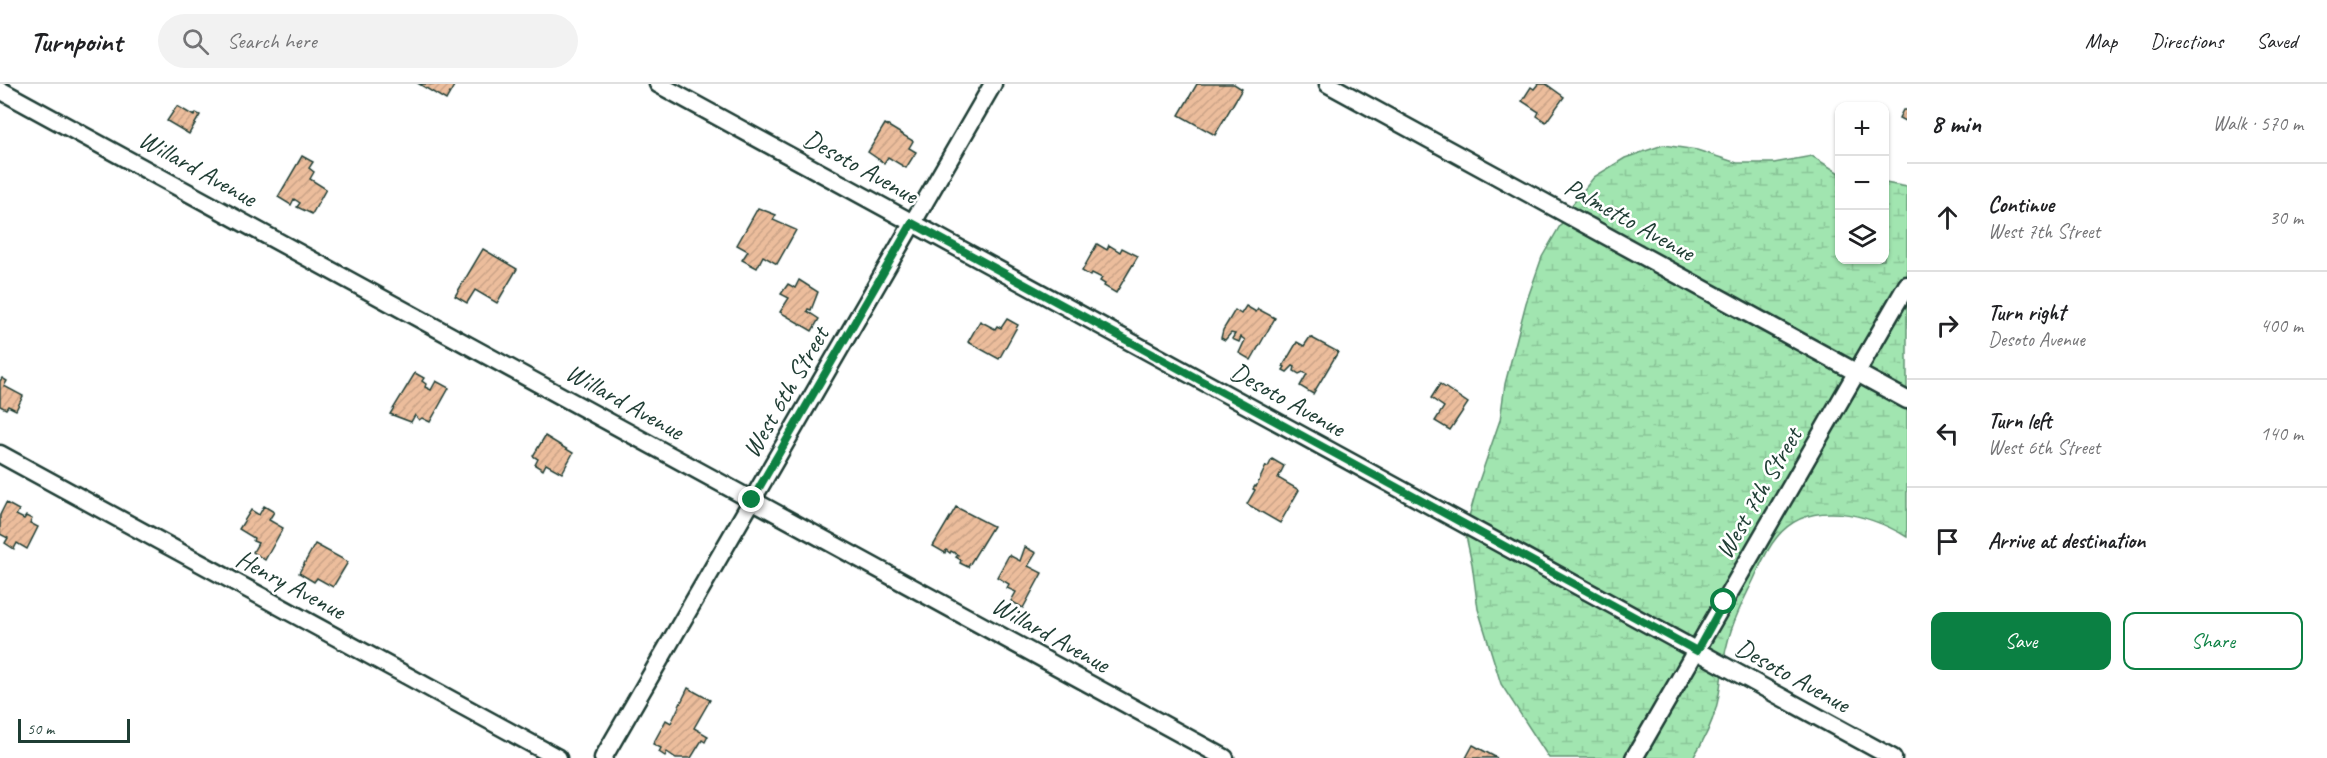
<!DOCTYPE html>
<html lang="en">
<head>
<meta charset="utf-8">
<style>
	body { margin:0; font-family:Caveat,sans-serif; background:#f2f2f2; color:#202124 }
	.controls { position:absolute; right:18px; top:18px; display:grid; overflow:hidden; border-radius:12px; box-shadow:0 2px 4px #0004 }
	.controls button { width:54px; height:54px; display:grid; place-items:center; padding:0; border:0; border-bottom:2px solid #e0e0e0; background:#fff; color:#202124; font:30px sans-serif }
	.scale { position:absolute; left:18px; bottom:15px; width:112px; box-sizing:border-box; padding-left:6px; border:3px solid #1f3d34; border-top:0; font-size:16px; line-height:21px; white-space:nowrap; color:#1f3d34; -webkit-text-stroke:4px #fff; paint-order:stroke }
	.stop { position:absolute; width:18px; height:18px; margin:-14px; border:4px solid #0b8043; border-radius:50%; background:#fff }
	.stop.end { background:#0b8043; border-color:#fff; box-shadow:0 2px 6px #0008 }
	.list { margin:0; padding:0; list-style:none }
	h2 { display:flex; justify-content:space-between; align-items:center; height:78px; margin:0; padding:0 24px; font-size:26px }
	h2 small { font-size:20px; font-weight:400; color:#757577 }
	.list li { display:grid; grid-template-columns:39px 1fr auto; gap:18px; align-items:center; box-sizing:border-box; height:108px; padding:0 24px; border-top:2px solid #e0e0e0 }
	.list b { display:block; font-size:22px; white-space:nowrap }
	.list p { margin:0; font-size:20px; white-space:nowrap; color:#757577 }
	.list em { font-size:20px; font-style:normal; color:#757577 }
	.actions { display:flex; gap:12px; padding:18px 24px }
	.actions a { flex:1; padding:14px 0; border:2px solid #0b8043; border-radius:12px; text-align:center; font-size:21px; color:#0b8043 }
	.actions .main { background:#0b8043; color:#fff }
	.icon { flex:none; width:33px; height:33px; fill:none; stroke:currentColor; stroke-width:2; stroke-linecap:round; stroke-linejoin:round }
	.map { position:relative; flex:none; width:1907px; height:674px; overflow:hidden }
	header { display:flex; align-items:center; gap:36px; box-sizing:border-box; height:84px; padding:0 30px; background:#fff; border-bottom:2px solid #e0e0e0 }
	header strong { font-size:28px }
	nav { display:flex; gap:33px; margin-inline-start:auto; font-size:21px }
	.search { width:420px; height:54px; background:#f2f2f2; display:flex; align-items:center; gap:15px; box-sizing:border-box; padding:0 21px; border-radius:33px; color:#757577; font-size:22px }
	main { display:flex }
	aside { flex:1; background:#fff }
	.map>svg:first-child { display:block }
	.wetland { fill:url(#wetland-marsh); stroke:#609172; stroke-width:1.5 }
	.building { fill:url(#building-hatch); stroke:#1f3d34; stroke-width:1.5 }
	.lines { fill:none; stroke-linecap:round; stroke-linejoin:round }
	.minor-casing { stroke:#1f3d34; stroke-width:21 }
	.minor { stroke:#fff; stroke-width:16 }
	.route { stroke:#0b8043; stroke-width:8 }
	.labels { text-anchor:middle; stroke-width:5; stroke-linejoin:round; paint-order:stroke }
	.street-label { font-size:26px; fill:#1f3d34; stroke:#fff }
</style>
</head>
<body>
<header>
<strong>Turnpoint</strong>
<div class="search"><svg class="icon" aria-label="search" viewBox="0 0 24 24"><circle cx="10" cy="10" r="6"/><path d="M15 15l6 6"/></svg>Search here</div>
<nav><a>Map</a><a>Directions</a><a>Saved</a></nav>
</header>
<main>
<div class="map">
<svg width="1907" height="674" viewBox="0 0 1907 674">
	<defs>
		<pattern id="wetland-marsh" width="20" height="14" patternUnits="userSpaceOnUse" patternTransform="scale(1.5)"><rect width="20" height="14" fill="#a1e5b0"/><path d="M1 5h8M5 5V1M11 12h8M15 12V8" fill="none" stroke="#8ac598"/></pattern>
		<pattern id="building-hatch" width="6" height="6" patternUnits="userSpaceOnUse" patternTransform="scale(1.5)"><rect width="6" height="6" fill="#ecbd9c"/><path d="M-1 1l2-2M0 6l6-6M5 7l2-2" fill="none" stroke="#caa387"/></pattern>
	</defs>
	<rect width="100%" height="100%" fill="#fff"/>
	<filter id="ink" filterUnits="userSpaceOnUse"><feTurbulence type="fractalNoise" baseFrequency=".0167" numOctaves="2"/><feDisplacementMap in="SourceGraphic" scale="12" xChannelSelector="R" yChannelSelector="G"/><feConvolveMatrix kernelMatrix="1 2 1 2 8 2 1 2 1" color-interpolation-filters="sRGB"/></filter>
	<g filter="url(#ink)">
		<path class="wetland" d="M1663 61 1697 66 1737 79H1774L1812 72 1839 89 1840 176H1884L1885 99 1907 103V453C1869 430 1809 413 1777 453 1766 466 1760 482 1753 497 1743 517 1732 539 1727 561 1721 581 1722 604 1716 624 1711 643 1703 658 1693 674H1549L1501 600 1478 525 1472 480 1465 447 1478 400 1500 336 1505 300 1526 219 1542 173 1572 121 1594 93 1625 74Z"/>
		<g class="building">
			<path d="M419 0H455L446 16Z"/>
			<path d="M1197 0H1234L1242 5 1215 51 1179 31Z"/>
			<path d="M1538 0H1546L1564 13 1546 38 1537 32 1539 28 1522 17 1531 3 1534 5Z"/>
			<path d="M177 22 194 32 196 29 200 31 189 50 167 37Z"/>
			<path d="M1903 26H1907V38L1899 34Z"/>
			<path d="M885 40 913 57 909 64 916 68 906 84 888 73 884 79 868 68Z"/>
			<path d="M302 72 313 78 309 84 314 88 310 95 326 105 312 130 297 123 300 119 294 115 291 121 278 113Z"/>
			<path d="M758 124 776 131 773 136 796 146 777 180 763 172 757 184 742 176 748 167 737 161Z"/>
			<path d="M1097 160 1107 166 1109 161 1120 168 1122 164 1138 172 1116 209 1104 202 1105 200 1100 197 1102 194 1092 189 1090 192 1082 187Z"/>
			<path d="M483 165 517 185 497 219 475 206 467 219 455 212Z"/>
			<path d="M799 196 818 208 811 226 808 225 807 227 819 235 812 247 780 228 789 214 781 210 788 200 795 204Z"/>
			<path d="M1246 222 1256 228 1258 225 1275 234 1251 276 1239 269 1245 256 1241 253 1239 258 1232 255 1235 250 1231 249 1225 256 1221 254 1223 246 1235 226 1241 230Z"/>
			<path d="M1007 235 1018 241 999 275 968 258 980 237 995 245 997 242 1001 244Z"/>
			<path d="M1310 253 1338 268 1313 310 1300 302 1307 290 1303 288 1299 290 1294 287 1295 283 1293 282 1287 288 1283 286 1285 283 1283 282 1297 258 1304 262Z"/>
			<path d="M415 289 424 294 422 297 426 300 425 303 431 306 436 297 449 304 430 338 422 334 419 336 415 331 411 338 390 330Z"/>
			<path d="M2 294 7 297 4 302 23 312 16 326 8 322 6 325 0 322V297Z"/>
			<path d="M1440 300 1468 319 1450 346 1435 337 1444 323 1431 314Z"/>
			<path d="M545 352 573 369 562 389 546 380 543 386 535 381 538 375 533 372Z"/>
			<path d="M1272 375 1284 382 1278 394 1299 406 1280 439 1247 420 1255 406 1253 405 1255 402 1256 403 1266 382 1268 383Z"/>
			<path d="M6 419 19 426 16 431 24 435 26 432 32 435 30 439 38 443 27 465 17 459 14 465 5 459 8 454 0 450V431Z"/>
			<path d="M264 422 274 428 269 436 283 444 265 476 253 468 258 459 253 457 254 454 239 445 251 426 259 431Z"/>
			<path d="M956 423 993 442 968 483 960 479 961 476 956 473 958 471 951 467 950 469 946 466 945 469 933 462Z"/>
			<path d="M315 460 348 478 333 503 317 494 314 498 299 489Z"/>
			<path d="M1025 463 1036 469 1028 482 1042 489 1023 524 1011 517 1016 508 1007 504 1009 500 997 493 1009 471 1020 477Z"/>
			<path d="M688 604 710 616 694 644 708 652 705 658 702 656 691 674H676L667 668 665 672 659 668 661 664 653 660 666 636 671 639Z"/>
			<path d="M1473 661 1497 674H1466Z"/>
		</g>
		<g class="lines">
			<g class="minor-casing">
				<g id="minor">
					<path d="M658 0 1893 674"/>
					<path d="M1328 0 1907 316"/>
					<path d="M0 6 1225 674"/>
					<path d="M0 370 558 674"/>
					<path d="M603 674 993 0"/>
					<path d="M1634 674 1907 201"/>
				</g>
			</g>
			<use href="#minor" class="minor"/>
		</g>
	</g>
	<g class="lines" filter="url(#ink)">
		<path class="route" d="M752 416 912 139 1697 567 1724 518"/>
	</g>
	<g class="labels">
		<g class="street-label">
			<text transform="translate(861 82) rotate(29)" y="9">Desoto Avenue</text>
			<text transform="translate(198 84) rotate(29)" y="9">Willard Avenue</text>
			<text transform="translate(1630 135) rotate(29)" y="9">Palmetto Avenue</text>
			<text transform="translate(785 308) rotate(-60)" y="9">West 6th Street</text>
			<text transform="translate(1288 315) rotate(29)" y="9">Desoto Avenue</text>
			<text transform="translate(625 317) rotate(29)" y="9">Willard Avenue</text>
			<text transform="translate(1758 409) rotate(-60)" y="9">West 7th Street</text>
			<text transform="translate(291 500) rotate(28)" y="9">Henry Avenue</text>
			<text transform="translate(1051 550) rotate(29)" y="9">Willard Avenue</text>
			<text transform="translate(1793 591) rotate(29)" y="9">Desoto Avenue</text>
		</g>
	</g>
</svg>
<div class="controls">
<button>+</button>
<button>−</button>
<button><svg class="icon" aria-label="layers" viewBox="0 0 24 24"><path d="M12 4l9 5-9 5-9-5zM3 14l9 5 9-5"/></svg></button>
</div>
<div class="scale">50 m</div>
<div class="stop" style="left:1724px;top:518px"></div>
<div class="stop end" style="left:752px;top:416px"></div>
</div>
<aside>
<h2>8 min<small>Walk · 570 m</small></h2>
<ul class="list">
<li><svg class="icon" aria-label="ahead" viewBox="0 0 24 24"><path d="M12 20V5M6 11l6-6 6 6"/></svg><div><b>Continue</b><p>West 7th Street</p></div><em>30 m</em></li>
<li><svg class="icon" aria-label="right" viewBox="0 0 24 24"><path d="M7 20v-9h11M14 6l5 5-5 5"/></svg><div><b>Turn right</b><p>Desoto Avenue</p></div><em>400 m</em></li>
<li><svg class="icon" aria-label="left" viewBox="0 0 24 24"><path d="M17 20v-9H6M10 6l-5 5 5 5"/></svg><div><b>Turn left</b><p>West 6th Street</p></div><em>140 m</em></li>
<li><svg class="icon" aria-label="arrive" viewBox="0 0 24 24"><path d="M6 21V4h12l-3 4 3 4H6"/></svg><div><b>Arrive at destination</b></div></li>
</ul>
<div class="actions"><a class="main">Save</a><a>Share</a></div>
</aside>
</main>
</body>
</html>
